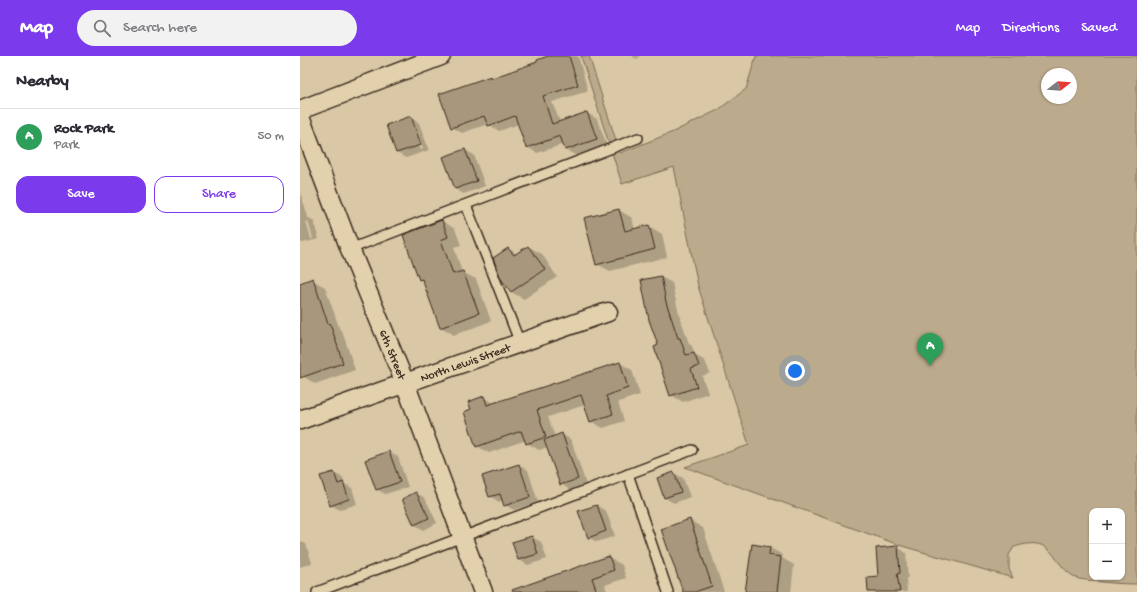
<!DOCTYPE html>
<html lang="en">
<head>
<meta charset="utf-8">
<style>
	body { margin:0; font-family:"Gochi Hand",sans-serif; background:#f2f2f3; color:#2b2b33 }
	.controls { position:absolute; right:12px; bottom:12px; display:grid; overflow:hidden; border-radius:8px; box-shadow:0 1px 3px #0004 }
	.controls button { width:36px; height:36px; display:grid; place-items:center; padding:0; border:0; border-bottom:1px solid #e1e1e2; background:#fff; color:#2b2b33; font:20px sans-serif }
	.compass { position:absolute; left:741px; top:12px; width:36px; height:36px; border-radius:50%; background:#fff; box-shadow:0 1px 3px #0004; rotate:73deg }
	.you { position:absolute; left:495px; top:315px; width:14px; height:14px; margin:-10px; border:3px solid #fff; border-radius:50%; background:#1a73e8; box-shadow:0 0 0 6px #1a73e833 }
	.badge { display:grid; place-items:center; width:26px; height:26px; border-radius:50%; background:#7c3aed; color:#fff; font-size:13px; font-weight:700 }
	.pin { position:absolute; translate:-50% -33px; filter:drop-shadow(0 1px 2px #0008) }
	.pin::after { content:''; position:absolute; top:21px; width:14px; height:12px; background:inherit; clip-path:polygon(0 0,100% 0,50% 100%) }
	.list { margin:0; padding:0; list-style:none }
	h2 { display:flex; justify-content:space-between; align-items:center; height:52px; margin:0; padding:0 16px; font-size:17px }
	h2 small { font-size:13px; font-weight:400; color:#7c7c81 }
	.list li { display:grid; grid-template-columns:26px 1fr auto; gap:12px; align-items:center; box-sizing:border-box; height:56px; padding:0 16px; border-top:1px solid #e1e1e2 }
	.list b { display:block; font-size:15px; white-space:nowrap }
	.list p { margin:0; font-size:13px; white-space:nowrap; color:#7c7c81 }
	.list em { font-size:13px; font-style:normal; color:#7c7c81 }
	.actions { display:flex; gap:8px; padding:12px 16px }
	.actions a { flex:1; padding:9px 0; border:1px solid #7c3aed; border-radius:12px; text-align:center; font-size:14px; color:#7c3aed }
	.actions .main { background:#7c3aed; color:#fff }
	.icon { flex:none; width:22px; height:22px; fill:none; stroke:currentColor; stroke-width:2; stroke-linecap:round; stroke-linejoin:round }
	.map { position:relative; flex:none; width:837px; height:536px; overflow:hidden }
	header { display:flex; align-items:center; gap:24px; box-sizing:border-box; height:56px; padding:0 20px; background:#7c3aed; color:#fff }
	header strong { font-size:19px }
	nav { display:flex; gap:22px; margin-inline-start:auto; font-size:14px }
	.search { width:280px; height:36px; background:#f2f2f3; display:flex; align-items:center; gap:10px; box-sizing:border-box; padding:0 14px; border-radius:22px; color:#7c7c81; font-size:15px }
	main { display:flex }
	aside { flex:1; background:#fff }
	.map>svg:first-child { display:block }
	.green { fill:#bcaa8c; stroke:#7c6a55; fill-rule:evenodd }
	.shadow { fill:#0003; fill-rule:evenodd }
	.building { fill:#a8977b; stroke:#3b2a1e }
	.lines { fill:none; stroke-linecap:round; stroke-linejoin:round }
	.lane-casing { stroke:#3b2a1e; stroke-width:12 }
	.street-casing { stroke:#3b2a1e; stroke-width:21 }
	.lane { stroke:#e3d1ae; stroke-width:9 }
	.street { stroke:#e3d1ae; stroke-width:18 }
	.labels { text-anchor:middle; stroke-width:3.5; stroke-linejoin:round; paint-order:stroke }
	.street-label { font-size:12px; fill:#3b2a1e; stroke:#e3d1ae }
</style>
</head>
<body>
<header>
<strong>Map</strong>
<div class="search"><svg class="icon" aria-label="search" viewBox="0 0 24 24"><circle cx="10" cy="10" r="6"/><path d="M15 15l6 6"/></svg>Search here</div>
<nav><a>Map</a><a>Directions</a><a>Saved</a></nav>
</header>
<main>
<aside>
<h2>Nearby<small></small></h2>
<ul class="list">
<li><span class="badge" style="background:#2e9e5b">A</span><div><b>Rock Park</b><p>Park</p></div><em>50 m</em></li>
</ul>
<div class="actions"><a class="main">Save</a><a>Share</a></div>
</aside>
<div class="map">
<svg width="837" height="536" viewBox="0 0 837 536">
	<rect width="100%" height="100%" fill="#d9c7a5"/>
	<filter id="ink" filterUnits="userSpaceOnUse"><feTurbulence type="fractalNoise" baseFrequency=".025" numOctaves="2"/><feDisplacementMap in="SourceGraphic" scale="8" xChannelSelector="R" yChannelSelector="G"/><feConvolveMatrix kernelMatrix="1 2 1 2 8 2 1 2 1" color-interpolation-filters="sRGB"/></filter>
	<g filter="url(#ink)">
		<path class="green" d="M281 0H289L320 97 373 76 418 54 446 33 456 0H837V528C822 528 809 527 794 525 789 524 784 524 779 523 749 510 758 477 714 491L709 499V513L713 522 602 490 385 411 449 389 398 230 374 111 322 128ZM747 18H771V42H747ZM792 455H822V521H792Z"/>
		<g class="shadow">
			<path d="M252 0H278L288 35 252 46 260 66 287 57 297 63 307 89 276 99 266 94 264 88 237 97 227 91 219 68 199 75 188 68 162 77 152 71 140 38 191 21 194 22 239 6Z"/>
			<path d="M332 0H340L337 3Z"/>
			<path d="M111 61 119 67 129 94 106 102 97 97 87 69ZM112 67H114L123 93 121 94Z"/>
			<path d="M165 94 174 99 185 130 164 138 155 133Z"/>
			<path d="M0 136 8 160 7 161 14 165 19 183 2 187 0 186ZM6 165H8L13 183H11Z"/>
			<path d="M319 154 332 162 335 174 349 170 362 178 367 201 310 215 297 208Z"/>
			<path d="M142 165 155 173 161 189 154 191 162 216 176 223 191 265 154 279 141 271 124 226 119 223Z"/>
			<path d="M229 191 242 198 257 221 224 243 211 236 209 193 217 198Z"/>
			<path d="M361 221 372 227 378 254 389 288 392 290 395 299 405 305 410 317 402 320 408 337 383 346 371 339 359 290Z"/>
			<path d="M12 224 25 231 40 274 42 275 55 314 15 328 3 320 0 313V228Z"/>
			<path d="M320 307 332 314 340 339 318 346 324 365 303 372 291 365 285 349 248 361 255 381 262 378 271 384 286 428 270 434 261 428 248 391 239 394 227 387 226 384 189 397 177 390 172 354 184 341 195 348Z"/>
			<path d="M89 396 98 401 108 431 85 438 76 433Z"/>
			<path d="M219 409 228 414 238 446 214 454 205 449 203 444 199 446 190 440Z"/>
			<path d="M34 417 43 422 45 428 52 432 57 448 40 454 31 449Z"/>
			<path d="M374 417 383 422 390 441 374 447 365 442Z"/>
			<path d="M116 437 125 442 137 467 124 474 115 469Z"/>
			<path d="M297 450 306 455 315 480 297 486 288 481Z"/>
			<path d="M389 464 403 472 424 536H384Z"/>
			<path d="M232 481 241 486 247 503 228 509 219 504Z"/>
			<path d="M0 485 6 488 12 507 0 511Z"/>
			<path d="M598 491 606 497 608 522H606L607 536H569Z"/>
			<path d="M470 492 483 499 482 502 494 509 491 536H446Z"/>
			<path d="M308 501 322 509 326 522 305 529 307 536H224Z"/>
		</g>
		<g class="building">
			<path d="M248 0H269L278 29 243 40 252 68 287 56 297 83 265 94 260 80 226 92 215 60 188 70 184 60 151 72 139 38 191 20 192 22 237 6V4Z"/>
			<path d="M111 60 121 89 96 97 86 69Z"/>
			<path d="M165 93 177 125 155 133 143 101Z"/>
			<path d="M319 153 325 175 349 169 355 193 296 209 284 162Z"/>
			<path d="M142 164 148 181 141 184 153 218 163 215 179 257 140 272 122 223 119 224 103 179Z"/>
			<path d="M228 190 245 213 211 236 201 223 193 202 208 192 214 199Z"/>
			<path d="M361 220 366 246 378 282H380L386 299 394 297 399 310 391 313 397 331 370 340 354 291 358 289 349 264 341 224Z"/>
			<path d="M13 222 28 268 30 267 43 307 0 322V227Z"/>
			<path d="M320 306 328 332 306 340 313 358 290 366 281 339 237 354 246 381 226 388 221 375 176 391 164 356 171 353 168 346 184 340 187 349Z"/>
			<path d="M262 377 278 423 260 429 244 384Z"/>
			<path d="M89 395 100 426 76 434 65 404Z"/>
			<path d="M219 408 230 441 204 450 200 438 189 441 182 420Z"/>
			<path d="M34 416 38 428 43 426 49 443 30 450 20 420Z"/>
			<path d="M374 416 381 436 364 442 357 422Z"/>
			<path d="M116 436 129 462 114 469 102 443Z"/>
			<path d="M297 449 306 475 288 482 278 455Z"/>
			<path d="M390 463 412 530 395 536H383L361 473Z"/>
			<path d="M232 480 238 498 218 504 212 486Z"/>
			<path d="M452 488 470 491 469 499 481 501 477 536H445Z"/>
			<path d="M598 490 600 517 597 518 600 536H568L567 521 578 520 576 492Z"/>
			<path d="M309 500 314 514 292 522 297 536H213L212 534Z"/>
		</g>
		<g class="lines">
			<g class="lane-casing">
				<g id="lane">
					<path d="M166 149 220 287"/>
					<path d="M50 193 338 82"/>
					<path d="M328 418 368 536"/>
					<path d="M17 536 392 394"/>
				</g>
			</g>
			<g class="street-casing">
				<g id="street">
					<path d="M0 54 141 0"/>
					<path id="s1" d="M0 61 50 193 105 327 183 536"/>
					<path id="s2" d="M0 364 308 256"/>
				</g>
			</g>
			<use href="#lane" class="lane"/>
			<use href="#street" class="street"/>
		</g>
	</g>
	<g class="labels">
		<g class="street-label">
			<text dy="4" stroke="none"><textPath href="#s1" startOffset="255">6th Street</textPath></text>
			<text dy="4" stroke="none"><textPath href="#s2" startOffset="175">North Lewis Street</textPath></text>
		</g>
	</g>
</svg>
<div class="controls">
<button>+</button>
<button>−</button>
</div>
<svg class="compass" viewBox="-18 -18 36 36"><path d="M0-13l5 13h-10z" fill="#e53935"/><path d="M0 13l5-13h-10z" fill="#7c7c81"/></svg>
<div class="you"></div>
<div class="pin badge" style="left:630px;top:310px;background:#2e9e5b">A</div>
</div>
</main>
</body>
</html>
